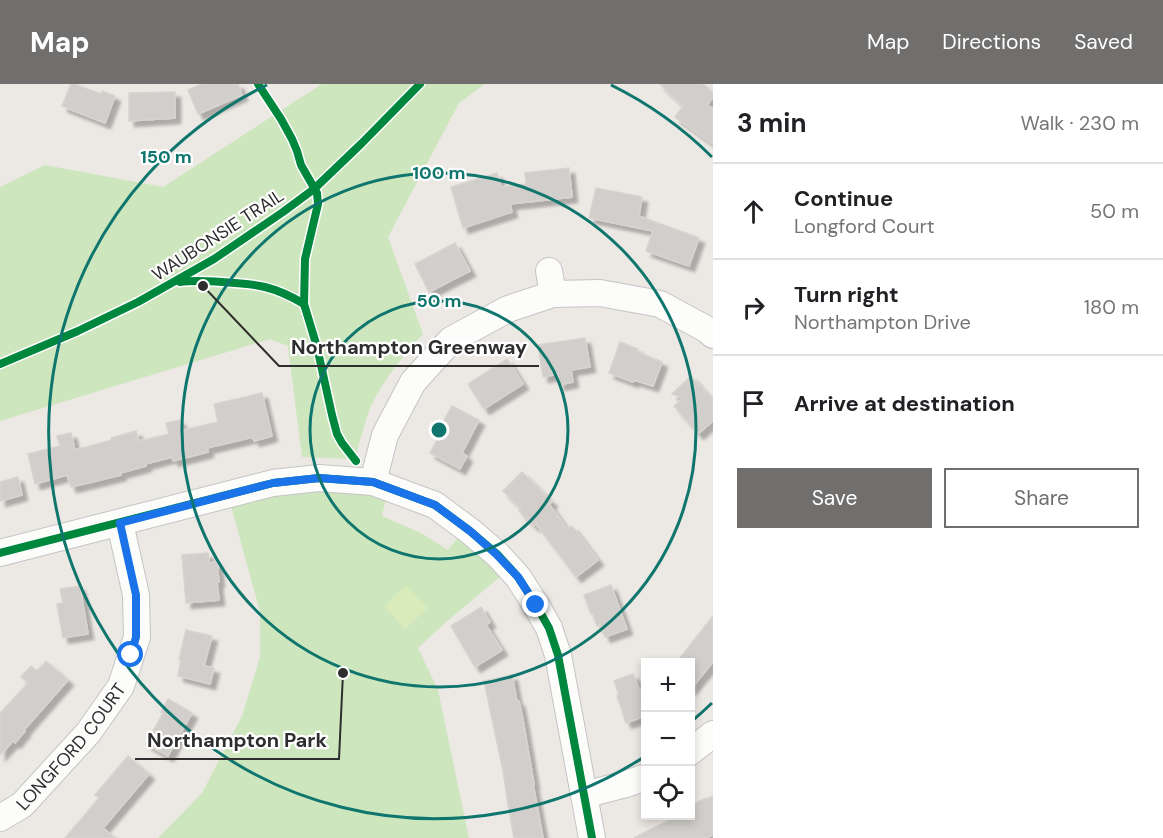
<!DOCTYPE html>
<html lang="en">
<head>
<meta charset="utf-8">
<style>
	body { margin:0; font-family:"DM Sans",sans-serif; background:#f6f6f6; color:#202124 }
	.controls { position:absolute; right:18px; bottom:18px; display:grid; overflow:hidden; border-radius:0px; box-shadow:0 3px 9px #0003 }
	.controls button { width:54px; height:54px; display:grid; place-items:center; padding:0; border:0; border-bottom:2px solid #e0e0e0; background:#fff; color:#202124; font:30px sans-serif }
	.stop { position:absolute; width:18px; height:18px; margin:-14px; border:4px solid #1a73e8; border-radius:50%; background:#fff }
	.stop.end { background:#1a73e8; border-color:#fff; box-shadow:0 2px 6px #0008 }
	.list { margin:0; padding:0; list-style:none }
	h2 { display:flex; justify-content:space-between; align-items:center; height:78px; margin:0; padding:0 24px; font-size:26px }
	h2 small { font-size:20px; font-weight:400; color:#757577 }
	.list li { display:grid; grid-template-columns:39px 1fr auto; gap:18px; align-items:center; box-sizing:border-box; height:96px; padding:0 24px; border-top:2px solid #e0e0e0 }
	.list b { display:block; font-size:22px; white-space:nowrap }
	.list p { margin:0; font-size:20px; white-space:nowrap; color:#757577 }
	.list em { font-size:20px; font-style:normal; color:#757577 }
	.actions { display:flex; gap:12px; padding:18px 24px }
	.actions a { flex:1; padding:14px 0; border:2px solid #706f6e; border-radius:0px; text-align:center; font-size:21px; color:#706f6e }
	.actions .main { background:#706f6e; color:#fff }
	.icon { flex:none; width:33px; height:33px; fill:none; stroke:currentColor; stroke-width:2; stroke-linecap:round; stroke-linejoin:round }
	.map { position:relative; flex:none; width:713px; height:754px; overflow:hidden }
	header { display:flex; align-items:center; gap:36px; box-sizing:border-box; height:84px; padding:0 30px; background:#706f6e; color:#fff }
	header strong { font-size:28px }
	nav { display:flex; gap:33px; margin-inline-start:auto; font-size:21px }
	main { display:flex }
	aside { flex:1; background:#fff }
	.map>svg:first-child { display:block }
	.green { fill:#cee6be }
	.pitch { fill:#d9eabb }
	.building { fill:#d1cecb; stroke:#d7d4d0; stroke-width:1.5; filter:url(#shadow) }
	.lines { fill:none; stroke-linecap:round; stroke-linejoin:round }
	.minor-casing { stroke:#c5c4c5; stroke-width:28 }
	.minor { stroke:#fcfcfb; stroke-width:26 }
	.cycleway-casing { stroke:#fff; stroke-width:11 }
	.cycleway { stroke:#00873e; stroke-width:8 }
	.route { stroke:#1a73e8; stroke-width:8 }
	.ring { fill:none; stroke:#0f766e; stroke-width:3 }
	.labels { text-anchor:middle; stroke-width:4.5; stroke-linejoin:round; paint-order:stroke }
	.street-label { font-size:18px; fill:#2e2e2e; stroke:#fff }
	.centre { fill:#0f766e; stroke:#fff; stroke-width:3 }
	.ring-label { font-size:18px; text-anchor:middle; font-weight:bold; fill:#0f766e; stroke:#fff; stroke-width:4.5; stroke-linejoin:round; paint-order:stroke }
	.leader { fill:none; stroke:#2e2e2e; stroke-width:2 }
	.callout-dot { fill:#2e2e2e; stroke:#fff; stroke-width:2 }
	.callout-label { font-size:20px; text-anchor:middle; font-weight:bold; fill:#2e2e2e; stroke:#fff; stroke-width:4.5; stroke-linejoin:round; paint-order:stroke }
</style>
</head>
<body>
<header>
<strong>Map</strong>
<nav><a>Map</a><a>Directions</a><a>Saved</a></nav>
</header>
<main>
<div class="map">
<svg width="713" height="754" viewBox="0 0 713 754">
	<defs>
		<filter id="shadow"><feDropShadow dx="5.5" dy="5.5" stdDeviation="1.5" flood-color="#0004"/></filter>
	</defs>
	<rect width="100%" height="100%" fill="#ece8e4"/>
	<g class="green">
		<path d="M322 0H485L459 19 388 153 423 250C403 272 378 302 368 330 363 345 359 360 355 375L302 373 288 262 270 255 0 337V103L45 81 163 103Z"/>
		<path d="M310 406 363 409 386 414 382 432 421 449 448 466 459 452 488 476 501 492 446 538 418 564 438 606 469 754H158L202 709 242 632 260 573V528L231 422 265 413Z"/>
	</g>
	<path class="pitch" d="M406 501 428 524 405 545 384 522Z"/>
	<g class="building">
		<path d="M71 0H74L101 10 102 7 115 12 105 39 62 22Z"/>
		<path d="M202 0H238L242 11 198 30 188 6Z"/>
		<path d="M660 0H703L713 8V13L707 21 713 25V60L675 33 683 22Z"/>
		<path d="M175 8V34L129 37V9Z"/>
		<path d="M569 84 572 113 510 120 512 128 463 144 451 103 497 89 501 103 526 100 525 89Z"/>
		<path d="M596 104 642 113 639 132 699 154 689 182 646 167 653 147 589 134Z"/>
		<path d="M455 159 470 187 429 208 415 180Z"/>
		<path d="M585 254 590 283 571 286 573 298 559 301 558 290 543 293 538 261Z"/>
		<path d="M620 258 638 265 637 268 662 278 653 302 634 296 633 298 609 289Z"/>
		<path d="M507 275 523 300 484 325 468 300Z"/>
		<path d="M691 292 713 317V337L698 350 674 322 683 314 672 310Z"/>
		<path d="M262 309 272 352 254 357 253 353 207 364 208 368 173 377 172 373 145 380 146 382 120 389 121 391 71 403 67 391 35 400 28 370 60 362 57 352 71 349 75 366 112 356 111 354 136 347 139 357 169 350 166 339 180 336 183 346 218 338 214 320Z"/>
		<path d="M452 322 479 336 462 369 467 372 460 385 430 369 442 347 439 345Z"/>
		<path d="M522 388 552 418 549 420 567 445 572 442 598 476 576 493 536 440 534 442 519 427 522 425 503 407Z"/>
		<path d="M18 393 22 411 0 417V398Z"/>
		<path d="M208 469 209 479 217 478 219 498H217L219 516 186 519 182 471Z"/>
		<path d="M611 501 627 545 605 553 600 540 597 542 593 530H591L584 511Z"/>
		<path d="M80 502 88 550 63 554 57 520 63 519 60 505Z"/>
		<path d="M481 523 490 538 486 541 502 566 475 583 451 542Z"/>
		<path d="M713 532V578L690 606V579H676Z"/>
		<path d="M186 546 212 552 204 582 214 584 210 600 178 592 181 576H179Z"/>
		<path d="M46 577 68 596 24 646 25 647 15 659 13 657 0 671V629L28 599 21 593 31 582 37 587Z"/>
		<path d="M633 590 639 605 643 604 645 612V632L626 639 617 612 619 611 614 597Z"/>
		<path d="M512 591 517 618 519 617 523 636 534 700H533L543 754H514L508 721 503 687 484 597Z"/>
		<path d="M168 615 192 629 168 672 146 660 163 629 161 628Z"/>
		<path d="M128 672 149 690 103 744 115 754H65L99 714 95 711Z"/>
		<path d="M713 712V751L706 754H634L677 732H690V722L706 714 707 715Z"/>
	</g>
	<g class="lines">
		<g class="minor-casing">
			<g id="minor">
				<path d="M549 187 553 210"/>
				<path d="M373 398 385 351 413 298 451 256 508 225 553 210 600 209 660 220 706 245 713 251"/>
				<path d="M0 469 273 399 319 394 373 398 435 421 470 447 497 470 518 493 536 521 549 544 558 571 592 754"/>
				<path d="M690 668 713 650"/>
				<path d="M584 711 626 700 646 693"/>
				<path id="s1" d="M0 734 22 721 88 649 121 602 137 553 136 511 120 439"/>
			</g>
		</g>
		<use href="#minor" class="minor"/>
		<g class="cycleway-casing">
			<g id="cycleway">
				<path d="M258 0 281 35 292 55 297 67 301 81 317 109 318 120 305 175 304 220 317 263 332 331 337 350 342 359 356 377"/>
				<path d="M180 198C194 196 208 197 222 198 257 200 274 202 304 220"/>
				<path d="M0 280 78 247 138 218 214 175 283 128 314 105 362 59 420 0"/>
				<path d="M0 469 273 399 319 394 373 398 435 421 470 447 497 470 518 493 536 521 549 544 558 571 592 754"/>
			</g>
		</g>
		<use href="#cycleway" class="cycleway"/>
	</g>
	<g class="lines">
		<path class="route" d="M131 571 136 553V511L120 439 273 399 319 394 373 398 435 421 470 447 496 470 518 493 536 521"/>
	</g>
	<g class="ring">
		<circle cx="439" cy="346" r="129"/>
		<circle cx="439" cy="346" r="257"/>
		<path d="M712 619A386 386 0 0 1 692 637M644 673A386 386 0 1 1 267 1M611 1A386 386 0 0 1 712 73"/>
	</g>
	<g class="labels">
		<g class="street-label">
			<text transform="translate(218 151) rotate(-33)" y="6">WAUBONSIE TRAIL</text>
			<text dy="6" stroke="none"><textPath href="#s1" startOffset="102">LONGFORD COURT</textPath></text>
		</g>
	</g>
	<circle cx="439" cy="346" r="9" class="centre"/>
	<g class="ring-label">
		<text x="166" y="79">150 m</text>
		<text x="439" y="95">100 m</text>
		<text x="439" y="223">50 m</text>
	</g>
	<path class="leader" d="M203 202L279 282H539M343 589L339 675H135"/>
	<g class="callout-dot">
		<circle cx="203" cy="202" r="6"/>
		<circle cx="343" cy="589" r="6"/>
	</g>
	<g class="callout-label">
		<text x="409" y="270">Northampton Greenway</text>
		<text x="237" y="663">Northampton Park</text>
	</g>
</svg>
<div class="controls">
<button>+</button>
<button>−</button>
<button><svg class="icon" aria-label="locate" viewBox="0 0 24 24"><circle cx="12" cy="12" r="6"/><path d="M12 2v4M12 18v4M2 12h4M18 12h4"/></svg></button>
</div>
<div class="stop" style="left:131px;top:571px"></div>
<div class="stop end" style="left:536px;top:521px"></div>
</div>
<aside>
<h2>3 min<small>Walk · 230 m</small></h2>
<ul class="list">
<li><svg class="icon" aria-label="ahead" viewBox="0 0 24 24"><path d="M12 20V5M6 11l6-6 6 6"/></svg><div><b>Continue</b><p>Longford Court</p></div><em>50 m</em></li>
<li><svg class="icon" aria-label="right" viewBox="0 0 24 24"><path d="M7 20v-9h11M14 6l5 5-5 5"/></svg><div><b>Turn right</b><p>Northampton Drive</p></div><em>180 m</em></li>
<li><svg class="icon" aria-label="arrive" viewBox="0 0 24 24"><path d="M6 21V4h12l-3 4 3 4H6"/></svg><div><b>Arrive at destination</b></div></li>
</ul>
<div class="actions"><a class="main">Save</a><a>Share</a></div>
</aside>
</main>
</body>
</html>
